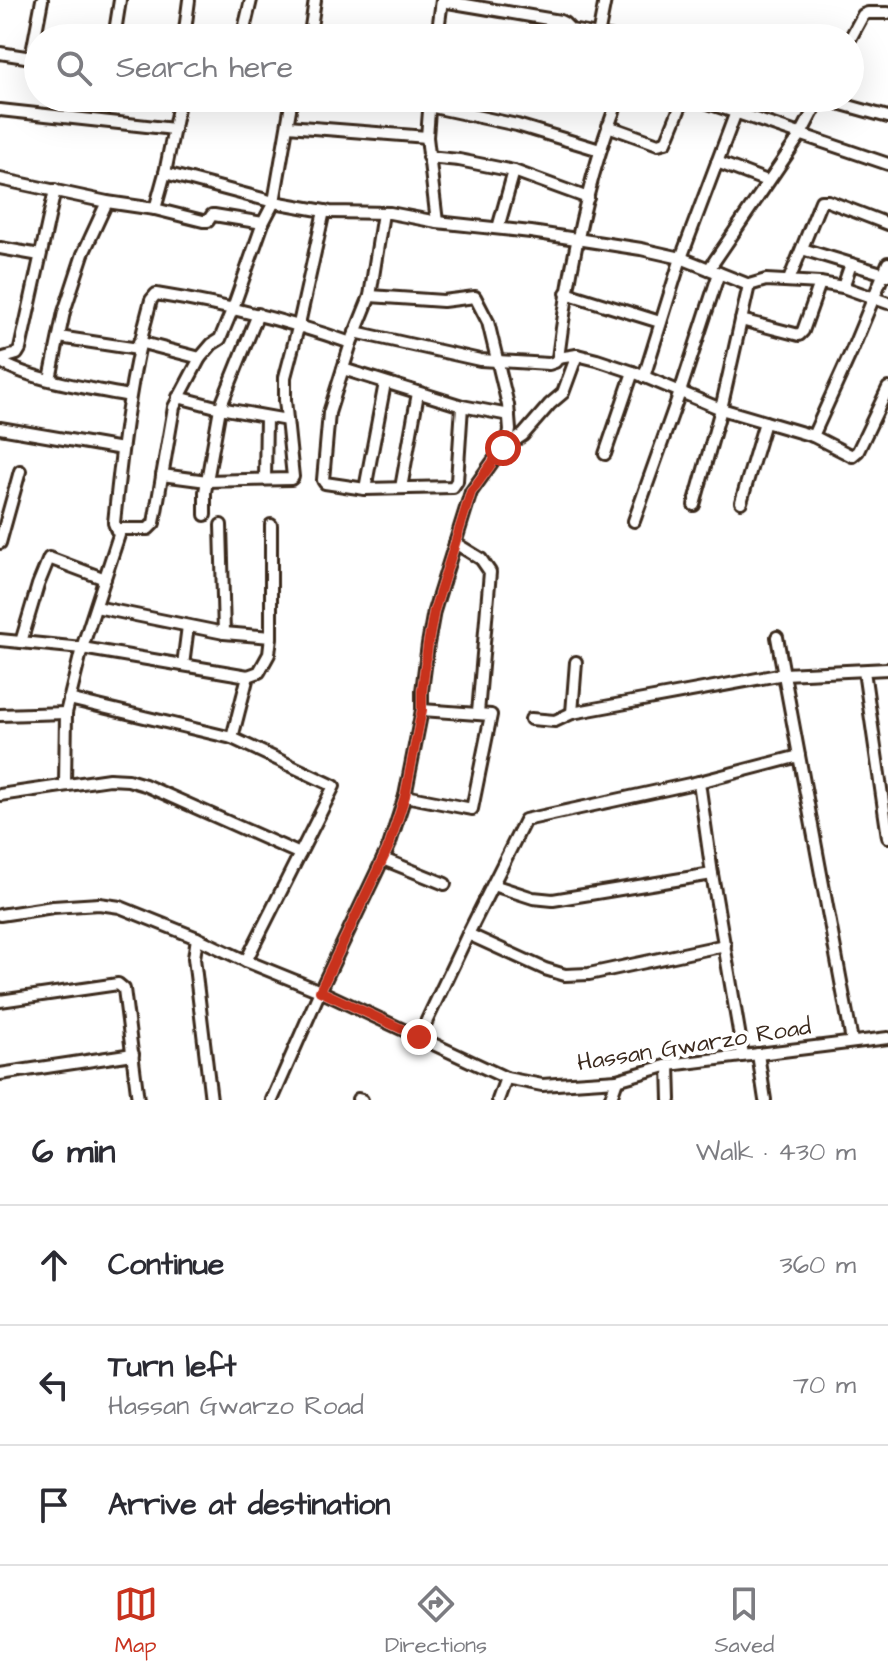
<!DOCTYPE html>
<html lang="en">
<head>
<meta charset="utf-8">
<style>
	body { margin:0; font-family:"Architects Daughter",sans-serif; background:#f2f2f3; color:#2b2b33 }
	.stop { position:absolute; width:24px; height:24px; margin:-18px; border:6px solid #c8321e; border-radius:50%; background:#fff }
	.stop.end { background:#c8321e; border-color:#fff; box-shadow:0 2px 8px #0008 }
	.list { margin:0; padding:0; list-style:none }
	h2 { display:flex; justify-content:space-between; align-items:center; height:104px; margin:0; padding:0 32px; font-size:34px }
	h2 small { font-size:26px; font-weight:400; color:#7c7c81 }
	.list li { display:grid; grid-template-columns:52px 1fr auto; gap:24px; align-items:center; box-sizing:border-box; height:120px; padding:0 32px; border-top:2px solid #e1e1e2 }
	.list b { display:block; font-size:30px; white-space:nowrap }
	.list p { margin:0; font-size:26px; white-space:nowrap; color:#7c7c81 }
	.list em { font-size:26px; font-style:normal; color:#7c7c81 }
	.icon { flex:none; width:44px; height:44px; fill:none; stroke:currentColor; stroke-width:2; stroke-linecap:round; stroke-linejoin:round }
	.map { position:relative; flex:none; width:888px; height:1100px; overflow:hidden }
	.search { position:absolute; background:#fff; box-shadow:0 8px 32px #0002; left:24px; right:24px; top:24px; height:88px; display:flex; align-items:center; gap:20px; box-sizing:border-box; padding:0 28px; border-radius:44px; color:#7c7c81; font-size:30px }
	.sheet { height:464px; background:#fff }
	nav { display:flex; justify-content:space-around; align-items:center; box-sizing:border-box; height:112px; border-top:2px solid #e1e1e2; background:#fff; font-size:22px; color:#7c7c81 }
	nav a { display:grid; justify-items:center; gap:4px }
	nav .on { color:#c8321e }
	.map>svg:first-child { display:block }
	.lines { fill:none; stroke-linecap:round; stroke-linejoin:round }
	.street-casing { stroke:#3b2a1e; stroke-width:16 }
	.street { stroke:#fff; stroke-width:10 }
	.route { stroke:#c8321e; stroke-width:10 }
	.labels { text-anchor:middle; stroke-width:8; stroke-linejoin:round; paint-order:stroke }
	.street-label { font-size:24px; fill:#3b2a1e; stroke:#fff }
</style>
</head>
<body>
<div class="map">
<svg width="888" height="1100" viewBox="0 0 888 1100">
	<rect width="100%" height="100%" fill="#fff"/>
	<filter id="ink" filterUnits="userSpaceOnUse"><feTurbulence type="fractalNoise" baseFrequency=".0125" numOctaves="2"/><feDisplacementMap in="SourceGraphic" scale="16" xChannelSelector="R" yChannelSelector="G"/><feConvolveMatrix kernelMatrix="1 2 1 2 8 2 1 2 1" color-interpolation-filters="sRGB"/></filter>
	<g filter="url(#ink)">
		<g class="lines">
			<g class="street-casing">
				<g id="street">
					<path d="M442 1 560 21 564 23 571 30 614 38"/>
					<path d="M598 36 605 0"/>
					<path d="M114 38 120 0"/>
					<path d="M184 38 189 0"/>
					<path d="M242 38 251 0"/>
					<path d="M308 38 310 34 315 0"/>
					<path d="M437 38 442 0"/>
					<path d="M850 39 863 15 868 13H888"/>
					<path d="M0 53 38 59"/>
					<path d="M31 58 42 0"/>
					<path d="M430 98 427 137 437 222"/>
					<path d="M693 98 888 164"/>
					<path d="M820 98 888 117"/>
					<path d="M429 106 517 125 600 150"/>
					<path d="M0 110 174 129"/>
					<path d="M743 114 747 98"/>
					<path d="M288 126 427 137"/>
					<path d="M608 126 658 144 666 142 684 98"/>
					<path d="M428 157 459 160 514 171 588 198"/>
					<path d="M717 162 767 181"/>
					<path d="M165 173 274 202 330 212 390 213 437 222 531 232 641 249 681 258 749 285 766 280 820 283 843 287 888 303"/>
					<path d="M0 179 107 202 155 209 203 221H208L212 215H214L263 223"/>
					<path d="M155 209 165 173 180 98"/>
					<path d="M383 213 370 296 351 343 329 413 323 480 325 483 365 489 453 487 457 481 462 406"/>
					<path d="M498 228 514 171"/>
					<path d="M0 248 40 255"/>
					<path d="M802 249 888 275"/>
					<path d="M709 269 801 134 820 98"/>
					<path d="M789 280 821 201H828L888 224"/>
					<path d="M843 287 851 264"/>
					<path d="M566 293 660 322"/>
					<path d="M741 320 799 335 803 331 820 283"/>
					<path d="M355 332 480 360 549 364 555 362 558 358 577 355 597 360 633 372 721 409 813 436 852 456 858 451 888 388"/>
					<path d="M59 337 138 349"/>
					<path d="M139 342 200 358"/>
					<path d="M558 358C569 270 586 181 619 98"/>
					<path d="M0 359 17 354 20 349 55 190"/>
					<path d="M0 361C27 380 95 389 129 396"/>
					<path d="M343 369 462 406 509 415"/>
					<path d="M644 377 681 258 736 112"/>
					<path d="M50 379 64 312 83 254 107 202"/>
					<path d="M178 397 220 408 287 420"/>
					<path d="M0 428 122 449"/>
					<path d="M813 436 852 350 888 263"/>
					<path d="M508 440 517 439 523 435 550 404 563 393 577 355"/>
					<path d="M605 454 633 372"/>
					<path d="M162 475 207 481 291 479 293 477 285 400V377L299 324 324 211"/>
					<path d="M265 479 266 417"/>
					<path d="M401 488 418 393"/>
					<path d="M365 489 385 383"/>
					<path d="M741 502 765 422"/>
					<path d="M694 505 721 409 749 285"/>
					<path d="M205 515V492L220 408 258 314"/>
					<path d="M634 521 680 392 719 273"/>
					<path d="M221 525 224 633"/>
					<path d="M116 529H148L154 523 174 407 200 358 212 344 220 339 233 308 263 223 274 202 292 98"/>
					<path d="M0 543 20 471"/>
					<path d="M455 543 481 559 490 572 478 713"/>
					<path d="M96 607 224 633 271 637"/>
					<path d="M777 637 852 1041"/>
					<path d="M0 640 82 648 248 676 259 672 269 654 271 637V525"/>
					<path d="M21 642 38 585 49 558 105 579"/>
					<path d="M183 665 188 626"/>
					<path d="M864 671 888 837"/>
					<path d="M69 699 232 738 334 786 246 961"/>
					<path d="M572 713 576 662"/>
					<path d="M0 715 66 713"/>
					<path d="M531 719 555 721 572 713 784 674 888 669"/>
					<path d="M232 738 248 676"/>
					<path d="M699 782 712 874 743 1055"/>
					<path d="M65 785 66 713 82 648 119 535 114 523C122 445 130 376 151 300L156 294C225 305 286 320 351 343"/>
					<path d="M0 795 109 779 128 780 145 785 300 854"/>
					<path d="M405 796 472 809 491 715 422 710"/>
					<path d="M383 859 445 884"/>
					<path d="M493 885 533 898 553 900 712 874"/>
					<path d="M0 915 53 907 99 904 120 907 197 938 246 961 320 991 506 1078 542 1085 617 1080 669 1065 888 1038"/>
					<path d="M468 934 545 969 565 975 589 974 725 945"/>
					<path d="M197 938 194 958 211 1100"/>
					<path d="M0 1001 118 984 124 989 138 1100"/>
					<path d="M419 1037 468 934 525 820 699 782 799 756"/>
					<path d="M758 1054 765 1100"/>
					<path d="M669 1065 670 1100"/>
					<path d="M0 1074 133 1054"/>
					<path d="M358 1099 362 1100"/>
					<path d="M272 1100 320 991 389 846 405 796 422 710V691L428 644 434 611 471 492 508 440 510 430 508 405 488 322 475 297 443 301 370 296"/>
					<path d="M498 1100 506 1078"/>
					<path d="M610 1100 617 1080"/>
				</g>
			</g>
			<use href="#street" class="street"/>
		</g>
	</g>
	<g class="lines" filter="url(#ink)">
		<path class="route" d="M419 1037 320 991 389 846 405 796 422 710V691L428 644 434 611 471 492 503 448"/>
	</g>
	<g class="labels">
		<g class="street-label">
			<text transform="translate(694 1044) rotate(-9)" y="8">Hassan Gwarzo Road</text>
		</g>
	</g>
</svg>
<div class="stop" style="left:503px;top:448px"></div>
<div class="stop end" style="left:419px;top:1037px"></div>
<div class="search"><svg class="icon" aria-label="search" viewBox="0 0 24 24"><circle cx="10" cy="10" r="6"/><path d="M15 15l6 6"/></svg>Search here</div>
</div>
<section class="sheet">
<h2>6 min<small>Walk · 430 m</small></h2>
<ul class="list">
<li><svg class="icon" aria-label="ahead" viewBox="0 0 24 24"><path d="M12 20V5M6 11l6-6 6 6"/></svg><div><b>Continue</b></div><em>360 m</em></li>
<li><svg class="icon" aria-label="left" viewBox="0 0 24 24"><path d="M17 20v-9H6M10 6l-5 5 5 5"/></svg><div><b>Turn left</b><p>Hassan Gwarzo Road</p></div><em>70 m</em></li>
<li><svg class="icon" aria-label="arrive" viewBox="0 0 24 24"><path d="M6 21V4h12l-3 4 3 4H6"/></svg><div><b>Arrive at destination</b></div></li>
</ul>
</section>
<nav>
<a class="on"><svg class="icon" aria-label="map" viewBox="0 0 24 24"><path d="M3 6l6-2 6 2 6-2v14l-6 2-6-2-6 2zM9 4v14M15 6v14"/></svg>Map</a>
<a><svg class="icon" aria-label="directions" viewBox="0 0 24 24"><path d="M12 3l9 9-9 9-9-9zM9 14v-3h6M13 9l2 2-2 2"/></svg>Directions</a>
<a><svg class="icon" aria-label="saved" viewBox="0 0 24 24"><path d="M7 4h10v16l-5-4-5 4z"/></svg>Saved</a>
</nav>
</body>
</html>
